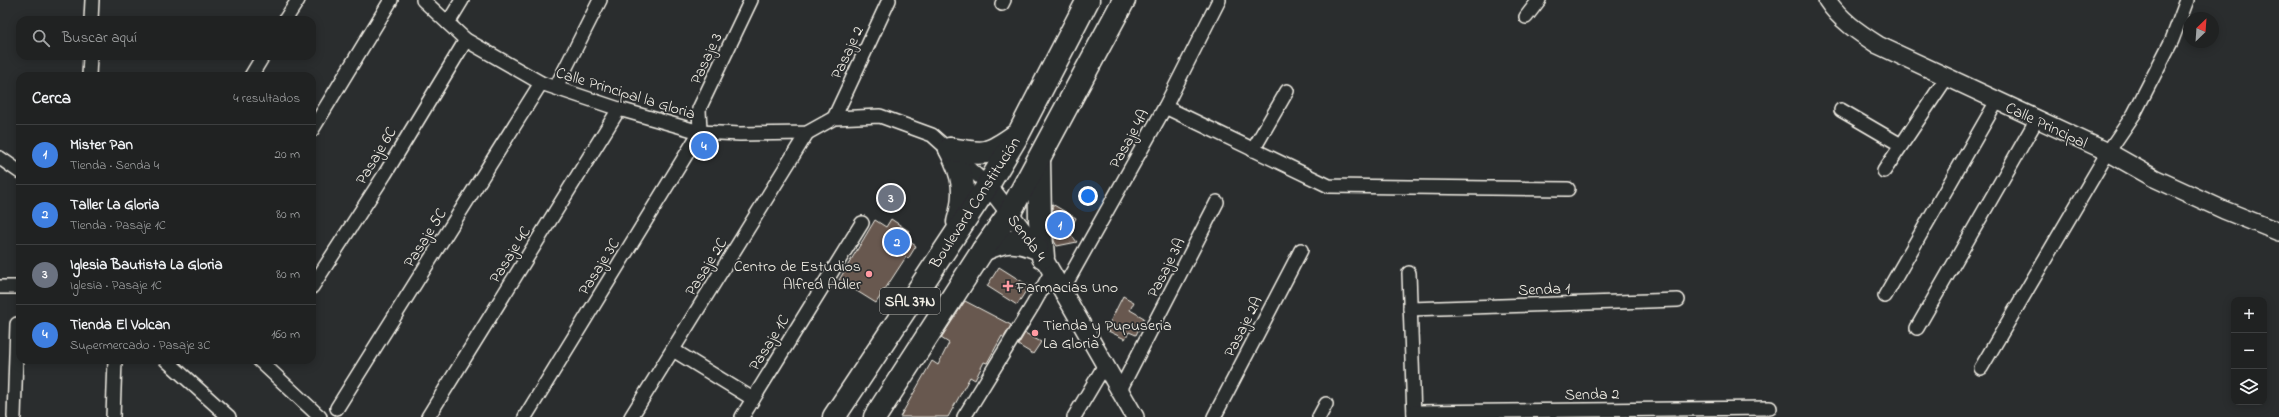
<!DOCTYPE html>
<html lang="es">
<head>
<meta charset="utf-8">
<style>
	body { margin:0; font-family:"Indie Flower",sans-serif; background:#2d2f2f; color:#f1f3f6 }
	.controls { position:absolute; right:12px; bottom:12px; display:grid; overflow:hidden; border-radius:8px; box-shadow:0 2px 10px #0003 }
	.controls button { width:36px; height:36px; display:grid; place-items:center; padding:0; border:0; border-bottom:1px solid #3d3f40; background:#202222; color:#f1f3f6; font:20px sans-serif }
	.compass { position:absolute; left:2183px; top:12px; width:36px; height:36px; border-radius:50%; background:#202222; box-shadow:0 2px 10px #0003; rotate:25deg }
	.you { position:absolute; left:1088px; top:196px; width:14px; height:14px; margin:-10px; border:3px solid #fff; border-radius:50%; background:#1a73e8; box-shadow:0 0 0 6px #1a73e833 }
	.badge { display:grid; place-items:center; width:26px; height:26px; border-radius:50%; background:#ea580c; color:#fff; font-size:13px; font-weight:700 }
	.pin { position:absolute; translate:-50% -50%; border:2px solid #fff; box-shadow:0 1px 4px #0006 }
	.list { margin:0; padding:0; list-style:none }
	h2 { display:flex; justify-content:space-between; align-items:center; height:52px; margin:0; padding:0 16px; font-size:17px }
	h2 small { font-size:13px; font-weight:400; color:#a2a4a5 }
	.list li { display:grid; grid-template-columns:26px 1fr auto; gap:12px; align-items:center; box-sizing:border-box; height:60px; padding:0 16px; border-top:1px solid #3d3f40 }
	.list b { display:block; font-size:15px; white-space:nowrap }
	.list p { margin:0; font-size:13px; white-space:nowrap; color:#a2a4a5 }
	.list em { font-size:13px; font-style:normal; color:#a2a4a5 }
	.icon { flex:none; width:22px; height:22px; fill:none; stroke:currentColor; stroke-width:2; stroke-linecap:round; stroke-linejoin:round }
	.map { position:relative; flex:none; width:2279px; height:417px; overflow:hidden }
	.search { position:absolute; background:#202222; box-shadow:0 2px 10px #0003; left:16px; top:16px; width:300px; height:44px; display:flex; align-items:center; gap:10px; box-sizing:border-box; padding:0 14px; border-radius:12px; color:#a2a4a5; font-size:15px }
	.panel { position:absolute; background:#202222; box-shadow:0 2px 10px #0003; left:16px; top:72px; width:300px; height:292px; border-radius:12px }
	.map>svg:first-child { display:block }
	.building { fill:#68584f; stroke:#f4f1e8 }
	.lines { fill:none; stroke-linecap:round; stroke-linejoin:round }
	.minor-casing { stroke:#f4f1e8; stroke-width:16 }
	.tertiary-casing { stroke:#f4f1e8; stroke-width:20 }
	.trunk-casing { stroke:#f4f1e8; stroke-width:25 }
	.minor { stroke:#2a2d2e; stroke-width:13 }
	.tertiary { stroke:#2a2d2e; stroke-width:17 }
	.trunk { stroke:#2a2d2e; stroke-width:22 }
	.poi-dot { fill:#ff9aa2; stroke:#2a2d2e; stroke-width:1.5 }
	.labels { text-anchor:middle; stroke-width:3.5; stroke-linejoin:round; paint-order:stroke }
	.shield { fill:#2a2d2e; stroke:#b7b6b0; stroke-width:1 }
	.shield-label { font-size:15px; font-weight:bold; fill:#f4f1e8 }
	.street-label { font-size:16px; fill:#f4f1e8; stroke:#2a2d2e }
	.poi-label { font-size:16px; fill:#f4f1e8; stroke:#2a2d2e; text-anchor:start }
</style>
</head>
<body>
<div class="map">
<svg width="2279" height="417" viewBox="0 0 2279 417">
	<rect width="100%" height="100%" fill="#2a2d2e"/>
	<filter id="ink" filterUnits="userSpaceOnUse"><feTurbulence type="fractalNoise" baseFrequency=".025" numOctaves="2"/><feDisplacementMap in="SourceGraphic" scale="8" xChannelSelector="R" yChannelSelector="G"/><feConvolveMatrix kernelMatrix="1 2 1 2 8 2 1 2 1" color-interpolation-filters="sRGB"/></filter>
	<g filter="url(#ink)">
		<g class="building">
			<path d="M1052 204 1076 218 1069 232 1077 242 1057 246 1054 241Z"/>
			<path d="M891 219 909 231 904 238 916 246 908 259 906 257 876 303 839 280 875 220 886 227Z"/>
			<path d="M999 267 1029 286 1017 305 987 286Z"/>
			<path d="M1123 296 1134 302 1130 310 1144 318 1136 335 1129 332 1125 339 1106 330Z"/>
			<path d="M965 301 1011 325 1004 337 1002 336 987 363 984 362 975 380 970 377 948 417H900L932 361 938 365 949 343 941 338Z"/>
			<path d="M1025 333 1041 342 1033 354 1018 345Z"/>
		</g>
		<g class="lines">
			<g class="minor-casing">
				<g id="minor">
					<path d="M423 0 466 40 541 83 619 109 700 132 740 134 807 133 834 118 880 116 932 135 988 185"/>
					<path d="M1002 4 1004 0"/>
					<path d="M1526 17 1539 0"/>
					<path d="M91 20 92 0"/>
					<path d="M285 20 298 0"/>
					<path d="M448 23 462 0"/>
					<path d="M89 76 90 56"/>
					<path d="M251 76 263 56"/>
					<path d="M556 87 600 0"/>
					<path d="M1165 107 1329 186 1568 189"/>
					<path d="M1841 110 1901 145"/>
					<path d="M834 118 889 0"/>
					<path d="M312 130 391 0"/>
					<path d="M1253 150 1287 91"/>
					<path d="M0 158 20 172"/>
					<path d="M1884 171 1947 77"/>
					<path d="M1409 273 1414 417"/>
					<path d="M0 287H20"/>
					<path d="M312 287 385 174 466 40"/>
					<path d="M1063 289 1165 107 1219 0"/>
					<path d="M1885 296 1997 101"/>
					<path d="M1410 309 1678 300"/>
					<path d="M1917 328 2037 119"/>
					<path d="M673 350 753 399"/>
					<path d="M166 360 229 417"/>
					<path d="M259 360 320 417"/>
					<path d="M1981 368 2108 152 2134 114 2172 40 2187 0"/>
					<path d="M1120 390 1217 202"/>
					<path d="M337 408 541 83"/>
					<path d="M1414 412 1770 408"/>
					<path d="M14 417 17 324"/>
					<path d="M113 417 115 360"/>
					<path d="M428 417 619 109"/>
					<path d="M525 417 700 132 699 109 751 0"/>
					<path d="M631 417 807 133"/>
					<path d="M742 417 862 223"/>
					<path d="M964 417 1033 305 1052 271"/>
					<path d="M1074 417 1106 363"/>
					<path d="M1214 417 1301 250"/>
					<path d="M1319 417 1326 404"/>
				</g>
			</g>
			<g class="tertiary-casing">
				<g id="tertiary">
					<path d="M1827 0C1840 20 1858 32 1878 45L2108 152 2154 178 2224 210 2279 232"/>
					<path d="M988 185 1043 257 1135 417"/>
				</g>
			</g>
			<g class="trunk-casing">
				<g id="trunk">
					<path d="M950 149C964 176 967 193 958 222"/>
					<path d="M950 149C984 155 987 156 1015 136"/>
					<path d="M1039 160 1040 220 1043 257"/>
					<path d="M983 250C1005 240 1015 239 1037 248"/>
					<path d="M834 417 988 185 1019 133 1088 0"/>
					<path d="M875 417 983 250 1010 212 1124 0"/>
				</g>
			</g>
			<use href="#minor" class="minor"/>
			<use href="#tertiary" class="tertiary"/>
			<use href="#trunk" class="trunk"/>
		</g>
	</g>
	<g class="poi-dot">
		<circle cx="869" cy="274" r="4"/>
		<path d="M1006 280h4v4h4v4h-4v4h-4v-4h-4v-4h4z"/>
		<circle cx="1035" cy="333" r="4"/>
	</g>
	<g class="labels">
		<rect class="shield" x="880" y="288" width="60" height="26" rx="3"/>
		<g class="shield-label">
			<text x="910" y="306">SAL 37N</text>
		</g>
		<g class="street-label">
			<text transform="translate(846 52) rotate(-65)" y="6">Pasaje 2</text>
			<text transform="translate(705 58) rotate(-65)" y="6">Pasaje 3</text>
			<text transform="translate(626 92) rotate(17)" y="6">Calle Principal la Gloria</text>
			<text transform="translate(2047 124) rotate(25)" y="6">Calle Principal</text>
			<text transform="translate(1128 138) rotate(-61)" y="6">Pasaje 4A</text>
			<text transform="translate(375 155) rotate(-59)" y="6">Pasaje 6C</text>
			<text transform="translate(974 202) rotate(-57)" y="6">Boulevard Constitución</text>
			<text transform="translate(424 237) rotate(-58)" y="6">Pasaje 5C</text>
			<text transform="translate(1028 237) rotate(53)" y="6">Senda 4</text>
			<text transform="translate(509 254) rotate(-58)" y="6">Pasaje 4C</text>
			<text transform="translate(598 266) rotate(-58)" y="6">Pasaje 3C</text>
			<text transform="translate(705 266) rotate(-58)" y="6">Pasaje 2C</text>
			<text transform="translate(1165 267) rotate(-63)" y="6">Pasaje 3A</text>
			<text transform="translate(1544 288) rotate(-2)" y="6">Senda 1</text>
			<text transform="translate(1242 326) rotate(-63)" y="6">Pasaje 2A</text>
			<text transform="translate(768 342) rotate(-58)" y="6">Pasaje 1C</text>
			<text transform="translate(1592 393) rotate(-1)" y="6">Senda 2</text>
		</g>
		<g class="poi-label">
			<text x="861" y="271" text-anchor="end">Centro de Estudios<tspan x="861" dy="18">Alfred Adler</tspan></text>
			<text x="1016" y="292">Farmacias Uno</text>
			<text x="1043" y="330">Tienda y Pupuseria<tspan x="1043" dy="18">La Gloria</tspan></text>
		</g>
	</g>
</svg>
<div class="controls">
<button>+</button>
<button>−</button>
<button><svg class="icon" aria-label="layers" viewBox="0 0 24 24"><path d="M12 4l9 5-9 5-9-5zM3 14l9 5 9-5"/></svg></button>
</div>
<svg class="compass" viewBox="-18 -18 36 36"><path d="M0-13l5 13h-10z" fill="#e53935"/><path d="M0 13l5-13h-10z" fill="#a2a4a5"/></svg>
<div class="you"></div>
<div class="pin badge" style="left:1060px;top:225px;background:#3f7fe0">1</div>
<div class="pin badge" style="left:897px;top:242px;background:#3f7fe0">2</div>
<div class="pin badge" style="left:891px;top:198px;background:#6b7280">3</div>
<div class="pin badge" style="left:704px;top:146px;background:#3f7fe0">4</div>
<div class="search"><svg class="icon" aria-label="search" viewBox="0 0 24 24"><circle cx="10" cy="10" r="6"/><path d="M15 15l6 6"/></svg>Buscar aquí</div>
<section class="panel">
<h2>Cerca<small>4 resultados</small></h2>
<ul class="list">
<li><span class="badge" style="background:#3f7fe0">1</span><div><b>Mister Pan</b><p>Tienda · Senda 4</p></div><em>20 m</em></li>
<li><span class="badge" style="background:#3f7fe0">2</span><div><b>Taller La Gloria</b><p>Tienda · Pasaje 1C</p></div><em>80 m</em></li>
<li><span class="badge" style="background:#6b7280">3</span><div><b>Iglesia Bautista La Gloria</b><p>Iglesia · Pasaje 1C</p></div><em>80 m</em></li>
<li><span class="badge" style="background:#3f7fe0">4</span><div><b>Tienda El Volcan</b><p>Supermercado · Pasaje 3C</p></div><em>160 m</em></li>
</ul>
</section>
</div>
</body>
</html>
